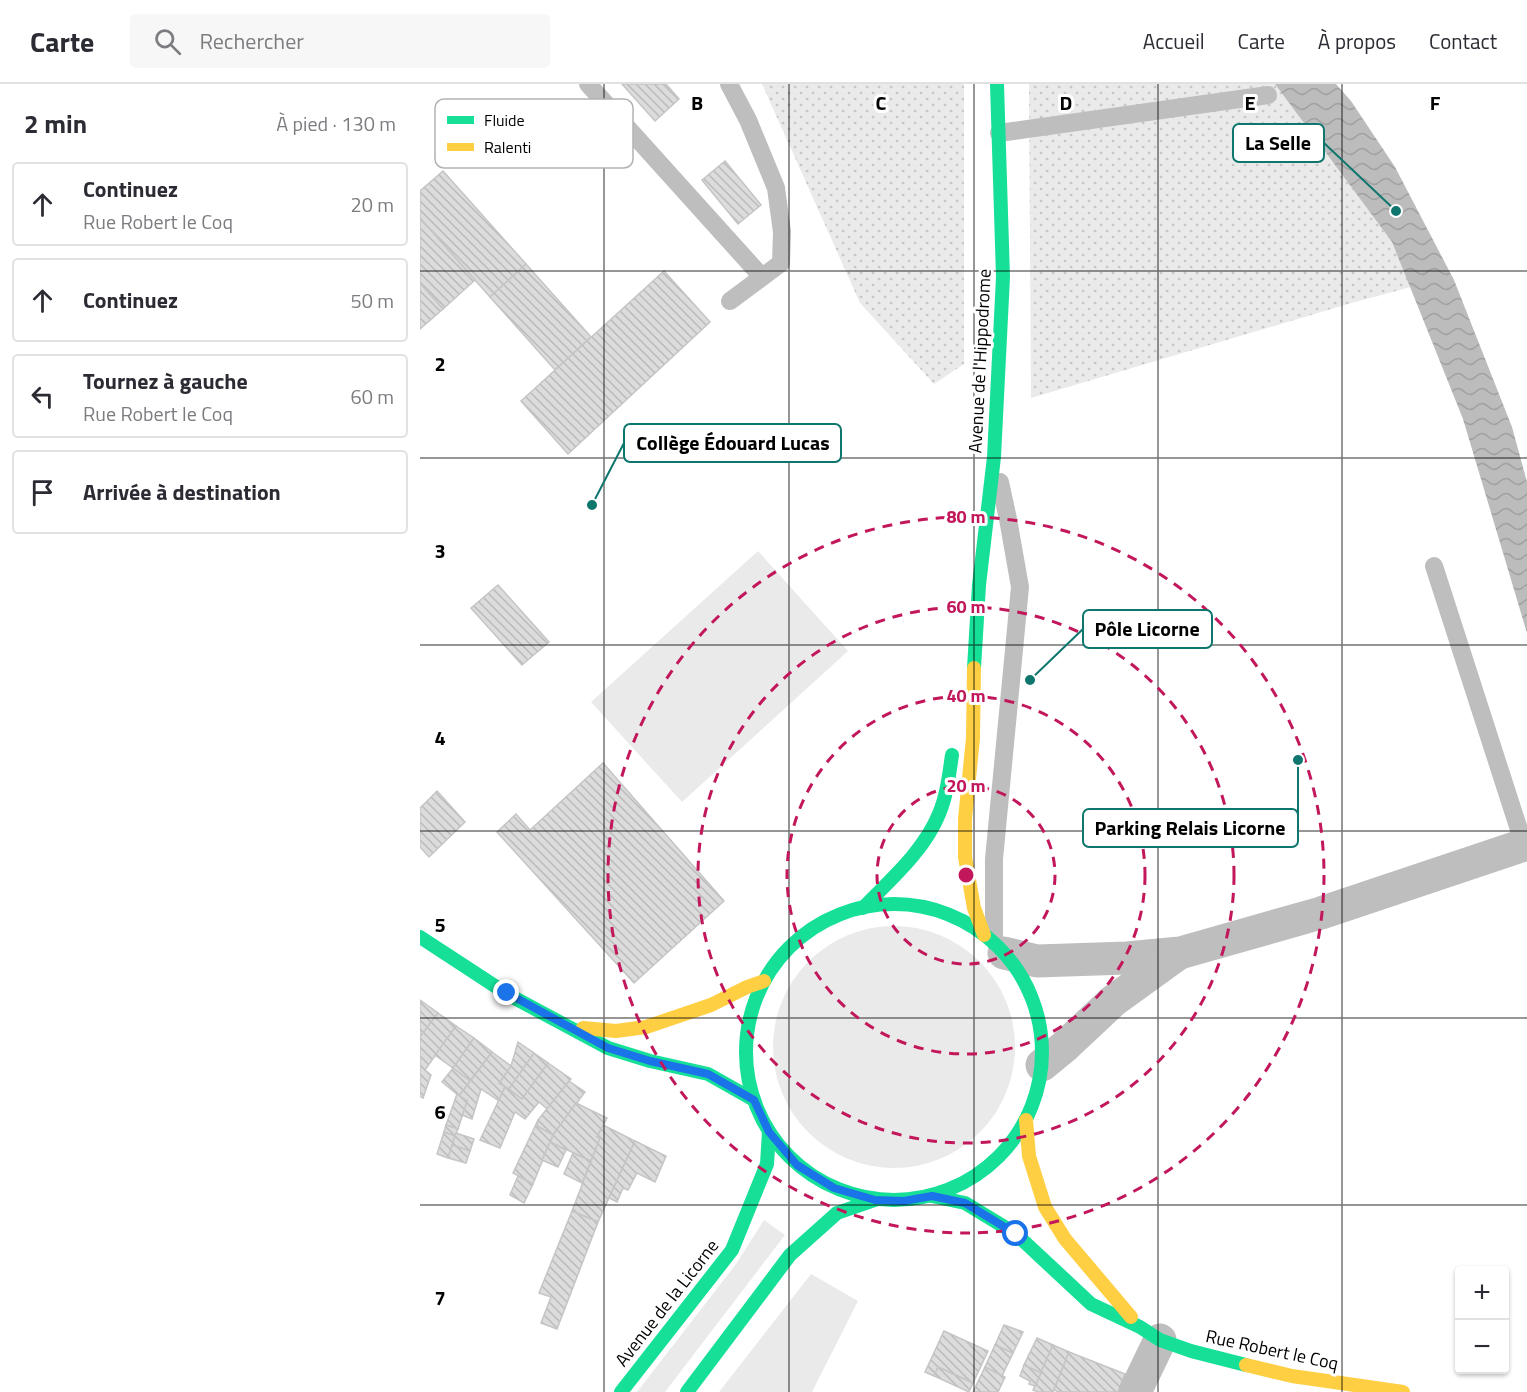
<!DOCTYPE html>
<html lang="fr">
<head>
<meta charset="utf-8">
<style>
	body { margin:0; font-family:"Titillium Web",sans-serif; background:#f7f7f7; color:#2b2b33 }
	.controls { position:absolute; right:18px; bottom:18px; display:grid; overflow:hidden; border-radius:6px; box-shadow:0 2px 4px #0004 }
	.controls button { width:54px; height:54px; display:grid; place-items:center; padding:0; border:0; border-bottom:2px solid #e1e1e2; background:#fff; color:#2b2b33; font:30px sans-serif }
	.stop { position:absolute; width:18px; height:18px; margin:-14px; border:4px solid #1a73e8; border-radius:50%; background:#fff }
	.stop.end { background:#1a73e8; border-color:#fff; box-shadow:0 2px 6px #0008 }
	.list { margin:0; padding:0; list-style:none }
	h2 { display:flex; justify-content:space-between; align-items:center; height:78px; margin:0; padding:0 24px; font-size:26px }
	h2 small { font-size:20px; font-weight:400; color:#7c7c81 }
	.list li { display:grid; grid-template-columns:39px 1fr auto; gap:18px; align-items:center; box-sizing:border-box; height:84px; margin:0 12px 12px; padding:0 12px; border:2px solid #e1e1e2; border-radius:6px }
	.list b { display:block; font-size:22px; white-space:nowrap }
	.list p { margin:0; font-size:20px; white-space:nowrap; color:#7c7c81 }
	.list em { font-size:20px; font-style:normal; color:#7c7c81 }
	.icon { flex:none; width:33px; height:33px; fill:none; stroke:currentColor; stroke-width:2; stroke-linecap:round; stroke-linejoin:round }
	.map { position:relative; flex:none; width:1107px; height:1308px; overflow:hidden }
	header { display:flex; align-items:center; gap:36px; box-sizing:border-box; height:84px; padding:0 30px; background:#fff; border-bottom:2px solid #e1e1e2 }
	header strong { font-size:28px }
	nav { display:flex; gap:33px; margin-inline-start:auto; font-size:21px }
	.search { width:420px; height:54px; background:#f7f7f7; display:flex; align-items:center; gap:15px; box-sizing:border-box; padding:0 21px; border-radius:6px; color:#7c7c81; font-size:22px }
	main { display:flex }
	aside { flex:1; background:#fff }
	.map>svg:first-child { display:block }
	.green { fill:#eaeaea }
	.park { fill:url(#park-dots) }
	.water { fill:url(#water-waves) }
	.building { fill:url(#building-back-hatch); stroke:#c5c5c5; stroke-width:1.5 }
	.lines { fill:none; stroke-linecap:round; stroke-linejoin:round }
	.lane { stroke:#bebebe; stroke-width:18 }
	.street { stroke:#bebebe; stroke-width:33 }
	.fast { stroke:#16e098; stroke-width:14 }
	.slow { stroke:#ffcf43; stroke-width:14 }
	.route { stroke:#1a73e8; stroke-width:8 }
	.grid { fill:none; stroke:#000; stroke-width:1.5; stroke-opacity:0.55 }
	.ring { fill:none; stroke:#c2185b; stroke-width:3; stroke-dasharray:10 8 }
	.labels { text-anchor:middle; stroke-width:6; stroke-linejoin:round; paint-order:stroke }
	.street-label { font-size:18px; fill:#000; stroke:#fff }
	.key { fill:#fff; stroke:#b2b2b2; stroke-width:1.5 }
	.key-label { font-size:16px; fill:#000 }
	.grid-label { font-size:20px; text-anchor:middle; font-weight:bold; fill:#000; stroke:#fff; stroke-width:6; stroke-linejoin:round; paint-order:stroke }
	.centre { fill:#c2185b; stroke:#fff; stroke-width:3 }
	.ring-label { font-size:18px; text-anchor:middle; font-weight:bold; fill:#c2185b; stroke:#fff; stroke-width:6; stroke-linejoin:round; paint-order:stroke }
	.leader { fill:none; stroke:#0f766e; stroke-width:2 }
	.callout-dot { fill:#0f766e; stroke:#fff; stroke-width:2 }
	.callout { fill:#fff; stroke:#0f766e; stroke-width:2 }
	.callout-label { font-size:20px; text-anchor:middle; font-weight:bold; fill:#000 }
</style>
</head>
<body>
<header>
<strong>Carte</strong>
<div class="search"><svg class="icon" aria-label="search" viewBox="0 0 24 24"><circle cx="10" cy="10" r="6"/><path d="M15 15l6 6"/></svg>Rechercher</div>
<nav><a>Accueil</a><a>Carte</a><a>À propos</a><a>Contact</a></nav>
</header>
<main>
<aside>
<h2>2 min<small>À pied · 130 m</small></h2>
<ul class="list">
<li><svg class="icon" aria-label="ahead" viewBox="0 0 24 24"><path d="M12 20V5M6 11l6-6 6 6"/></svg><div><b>Continuez</b><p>Rue Robert le Coq</p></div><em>20 m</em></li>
<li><svg class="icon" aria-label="ahead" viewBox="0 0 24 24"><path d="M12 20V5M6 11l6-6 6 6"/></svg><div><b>Continuez</b></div><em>50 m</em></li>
<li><svg class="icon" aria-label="left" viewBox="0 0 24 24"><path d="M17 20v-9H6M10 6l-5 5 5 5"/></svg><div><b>Tournez à gauche</b><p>Rue Robert le Coq</p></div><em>60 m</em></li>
<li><svg class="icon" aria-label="arrive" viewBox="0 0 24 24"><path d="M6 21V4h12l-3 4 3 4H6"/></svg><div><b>Arrivée à destination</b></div></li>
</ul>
</aside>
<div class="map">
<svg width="1107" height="1308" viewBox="0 0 1107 1308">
	<defs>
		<pattern id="park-dots" width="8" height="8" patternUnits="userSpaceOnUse" patternTransform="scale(1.5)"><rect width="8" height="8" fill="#eaeaea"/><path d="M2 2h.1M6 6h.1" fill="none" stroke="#c7c7c7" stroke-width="1.8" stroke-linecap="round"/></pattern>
		<pattern id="water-waves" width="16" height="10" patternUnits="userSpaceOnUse" patternTransform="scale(1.5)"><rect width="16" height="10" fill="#bcbcbc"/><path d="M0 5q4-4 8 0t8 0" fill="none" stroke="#a0a0a0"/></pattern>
		<pattern id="building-back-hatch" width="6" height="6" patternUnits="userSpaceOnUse" patternTransform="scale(1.5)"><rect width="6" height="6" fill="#dcdcdc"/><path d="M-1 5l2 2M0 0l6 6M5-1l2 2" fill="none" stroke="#bbb"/></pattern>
	</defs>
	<rect width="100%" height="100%" fill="#fff"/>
	<g class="green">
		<path d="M338 467 428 567 262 718 171 618Z"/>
		<circle cx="474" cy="963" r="121"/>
		<path d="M344 1136 365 1151 245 1308H217L316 1180Z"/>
		<path d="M391 1190 438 1217 392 1308H299Z"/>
	</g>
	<g class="park">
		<path d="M342 0H544V280L514 300 440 219Z"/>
		<path d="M609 0H855L972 158 991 203 935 218 611 314Z"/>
	</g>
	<path class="water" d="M855 0H916L931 17 975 83 1034 196 1092 343 1107 398V549L1043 335 972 158Z"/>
	<g class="building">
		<path d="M202 0H246L259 15 235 37Z"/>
		<path d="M305 77 341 121 318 140 282 96Z"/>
		<path d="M23 87 106 180 70 213 0 134V107Z"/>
		<path d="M0 134 55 196 23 225 0 199Z"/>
		<path d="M106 180 171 253 135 286 70 213Z"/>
		<path d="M244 187 290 238 148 370 101 317Z"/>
		<path d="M0 199 23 225 0 245Z"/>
		<path d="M78 501 129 558 102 581 51 524Z"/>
		<path d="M183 679 304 817 214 899 77 748 96 730 110 746Z"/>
		<path d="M17 707 45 738 9 773 0 763V724Z"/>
		<path d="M0 916 18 929 0 953Z"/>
		<path d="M18 929 36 942 5 986 11 991 3 1014 0 1012V953Z"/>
		<path d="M36 942 54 954 33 984 15 971Z"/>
		<path d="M54 954 72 968 50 997 33 984Z"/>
		<path d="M98 958 114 969 89 1005 79 999 91 982Z"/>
		<path d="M72 968 91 982 79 999 85 1003 79 1017 61 1005 52 1035 42 1031 47 1017 39 1012Z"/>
		<path d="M114 969 128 979 102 1015 89 1005Z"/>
		<path d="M128 979 151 995 127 1025 119 1018 105 1035 95 1028 80 1064 60 1056 85 1003 102 1015Z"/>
		<path d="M33 984 50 997 39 1012 22 998Z"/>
		<path d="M149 997 165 1008 133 1051 117 1042 118 1036Z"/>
		<path d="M37 1010 47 1017 38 1045 26 1041Z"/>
		<path d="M156 1019 187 1034 177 1053 180 1054 171 1077 130 1058 133 1051Z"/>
		<path d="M118 1036 117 1042 133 1051 113 1100 93 1089Z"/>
		<path d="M26 1041 38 1045 35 1052 24 1048Z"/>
		<path d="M183 1041 215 1057 178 1138 152 1127 180 1054 177 1053Z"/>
		<path d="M24 1048 35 1052 28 1074 17 1070Z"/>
		<path d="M36 1049 54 1055 50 1067 32 1061Z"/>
		<path d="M215 1057 246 1072 235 1098 217 1089 208 1106 203 1104 197 1118 189 1114Z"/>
		<path d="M130 1058 146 1066 138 1083 122 1076Z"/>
		<path d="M32 1061 50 1067 46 1079 28 1074Z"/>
		<path d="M153 1069 171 1077 162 1099 144 1090Z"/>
		<path d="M98 1092 113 1100 104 1119 90 1111Z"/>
		<path d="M152 1127 178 1138 137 1245 121 1239 131 1213 119 1209Z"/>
		<path d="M584 1241 603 1248 593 1269 575 1261Z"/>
		<path d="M524 1247 568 1267 553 1299 518 1283 514 1292 505 1288Z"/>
		<path d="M617 1254 633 1261 621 1289 604 1281Z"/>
		<path d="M575 1261 593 1269 582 1292 565 1283Z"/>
		<path d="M633 1261 649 1268 633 1308H618L613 1306Z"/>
		<path d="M649 1268 705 1290 698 1308H639L634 1306Z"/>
		<path d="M604 1281 621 1289 615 1302 609 1300 610 1297 600 1292Z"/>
		<path d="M518 1283 553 1299 549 1308 514 1292Z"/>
		<path d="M565 1283 585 1293 578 1308H553Z"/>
	</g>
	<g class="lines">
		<g class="lane">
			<path d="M168 0 342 193"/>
			<path d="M309 0 328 36 356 104 362 148 361 179 310 217"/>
			<path d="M579 49 848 11"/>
			<path d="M1014 482 1104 761"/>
			<path d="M574 853V775L600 503 588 435 580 398"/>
		</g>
		<g class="street">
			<path d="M584 869 617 877 707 874 760 869 901 829 1107 760"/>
			<path d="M622 981 644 963 693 917 758 870"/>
			<path d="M715 1308 740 1256"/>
		</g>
		<g class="fast">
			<path d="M554 584 559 501 574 373 583 193 577 0"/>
			<circle cx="474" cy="968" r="148"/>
			<path d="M443 824C470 796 504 767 519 730 527 711 529 691 532 671"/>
			<path d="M0 853 87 910 188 964 230 977 288 990 334 1016"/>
			<path d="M512 1112 545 1119 596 1150 671 1220 720 1243 740 1256 771 1267 826 1281"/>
			<path d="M201 1308 312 1166 347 1080 349 1048"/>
			<path d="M267 1308 370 1171 417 1129 455 1116"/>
		</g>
		<g class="slow">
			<path d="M554 584 553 654 545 735V773L554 824 564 851"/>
			<path d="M163 944 196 947 226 943 291 921 327 903 344 897"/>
			<path d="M606 1036 609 1072 625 1123 645 1155 711 1233"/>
			<path d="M826 1281 872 1292 983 1308"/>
		</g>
	</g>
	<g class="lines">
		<path class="route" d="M87 909 188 964 230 977 288 990 334 1016 349 1048 377 1081 414 1104 455 1116 484 1117 512 1112 545 1119 596 1150"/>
	</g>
	<path class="grid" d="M184 0V1308M369 0V1308M554 0V1308M738 0V1308M922 0V1308M0 187H1107M0 374H1107M0 561H1107M0 747H1107M0 934H1107M0 1121H1107"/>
	<g class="ring">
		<circle cx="546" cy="791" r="89"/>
		<circle cx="546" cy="791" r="179"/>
		<circle cx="546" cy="791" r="268"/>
		<circle cx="546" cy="791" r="358"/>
	</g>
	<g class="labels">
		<g class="street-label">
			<text transform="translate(560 277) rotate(-87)" y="6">Avenue de l'Hippodrome</text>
			<text transform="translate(247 1219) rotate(-52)" y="6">Avenue de la Licorne</text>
			<text transform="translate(852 1266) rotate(12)" y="6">Rue Robert le Coq</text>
		</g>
	</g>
	<rect x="15" y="15" width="198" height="69" rx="9" class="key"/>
	<rect x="27" y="32" width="27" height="8" fill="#16e098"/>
	<rect x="27" y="59" width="27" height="8" fill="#ffcf43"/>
	<g class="key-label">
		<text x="64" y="42">Fluide</text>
		<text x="64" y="69">Ralenti</text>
	</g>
	<g class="grid-label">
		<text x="277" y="26">B</text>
		<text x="461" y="26">C</text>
		<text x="646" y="26">D</text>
		<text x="830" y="26">E</text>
		<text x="1015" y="26">F</text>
		<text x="20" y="287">2</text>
		<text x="20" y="474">3</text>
		<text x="20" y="661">4</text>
		<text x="20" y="848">5</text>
		<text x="20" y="1035">6</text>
		<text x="20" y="1221">7</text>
	</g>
	<circle cx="546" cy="791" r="9" class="centre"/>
	<g class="ring-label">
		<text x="546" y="439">80 m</text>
		<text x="546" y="529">60 m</text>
		<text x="546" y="618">40 m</text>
		<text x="546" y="708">20 m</text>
	</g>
	<path class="leader" d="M976 127L904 59M172 421L204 359M610 596L663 545M878 676L878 744"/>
	<g class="callout-dot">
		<circle cx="976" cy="127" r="6"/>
		<circle cx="172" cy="421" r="6"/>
		<circle cx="610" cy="596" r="6"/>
		<circle cx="878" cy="676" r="6"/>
	</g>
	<g class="callout">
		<rect x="813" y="40" width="91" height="38" rx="6"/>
		<rect x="204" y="340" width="217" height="38" rx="6"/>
		<rect x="663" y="526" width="129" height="38" rx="6"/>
		<rect x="663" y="725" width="215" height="38" rx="6"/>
	</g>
	<g class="callout-label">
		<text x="858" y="66">La Selle</text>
		<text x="313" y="366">Collège Édouard Lucas</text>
		<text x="727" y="552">Pôle Licorne</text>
		<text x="770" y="751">Parking Relais Licorne</text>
	</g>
</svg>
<div class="controls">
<button>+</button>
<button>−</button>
</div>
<div class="stop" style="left:596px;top:1150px"></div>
<div class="stop end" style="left:87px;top:909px"></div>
</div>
</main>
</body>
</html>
